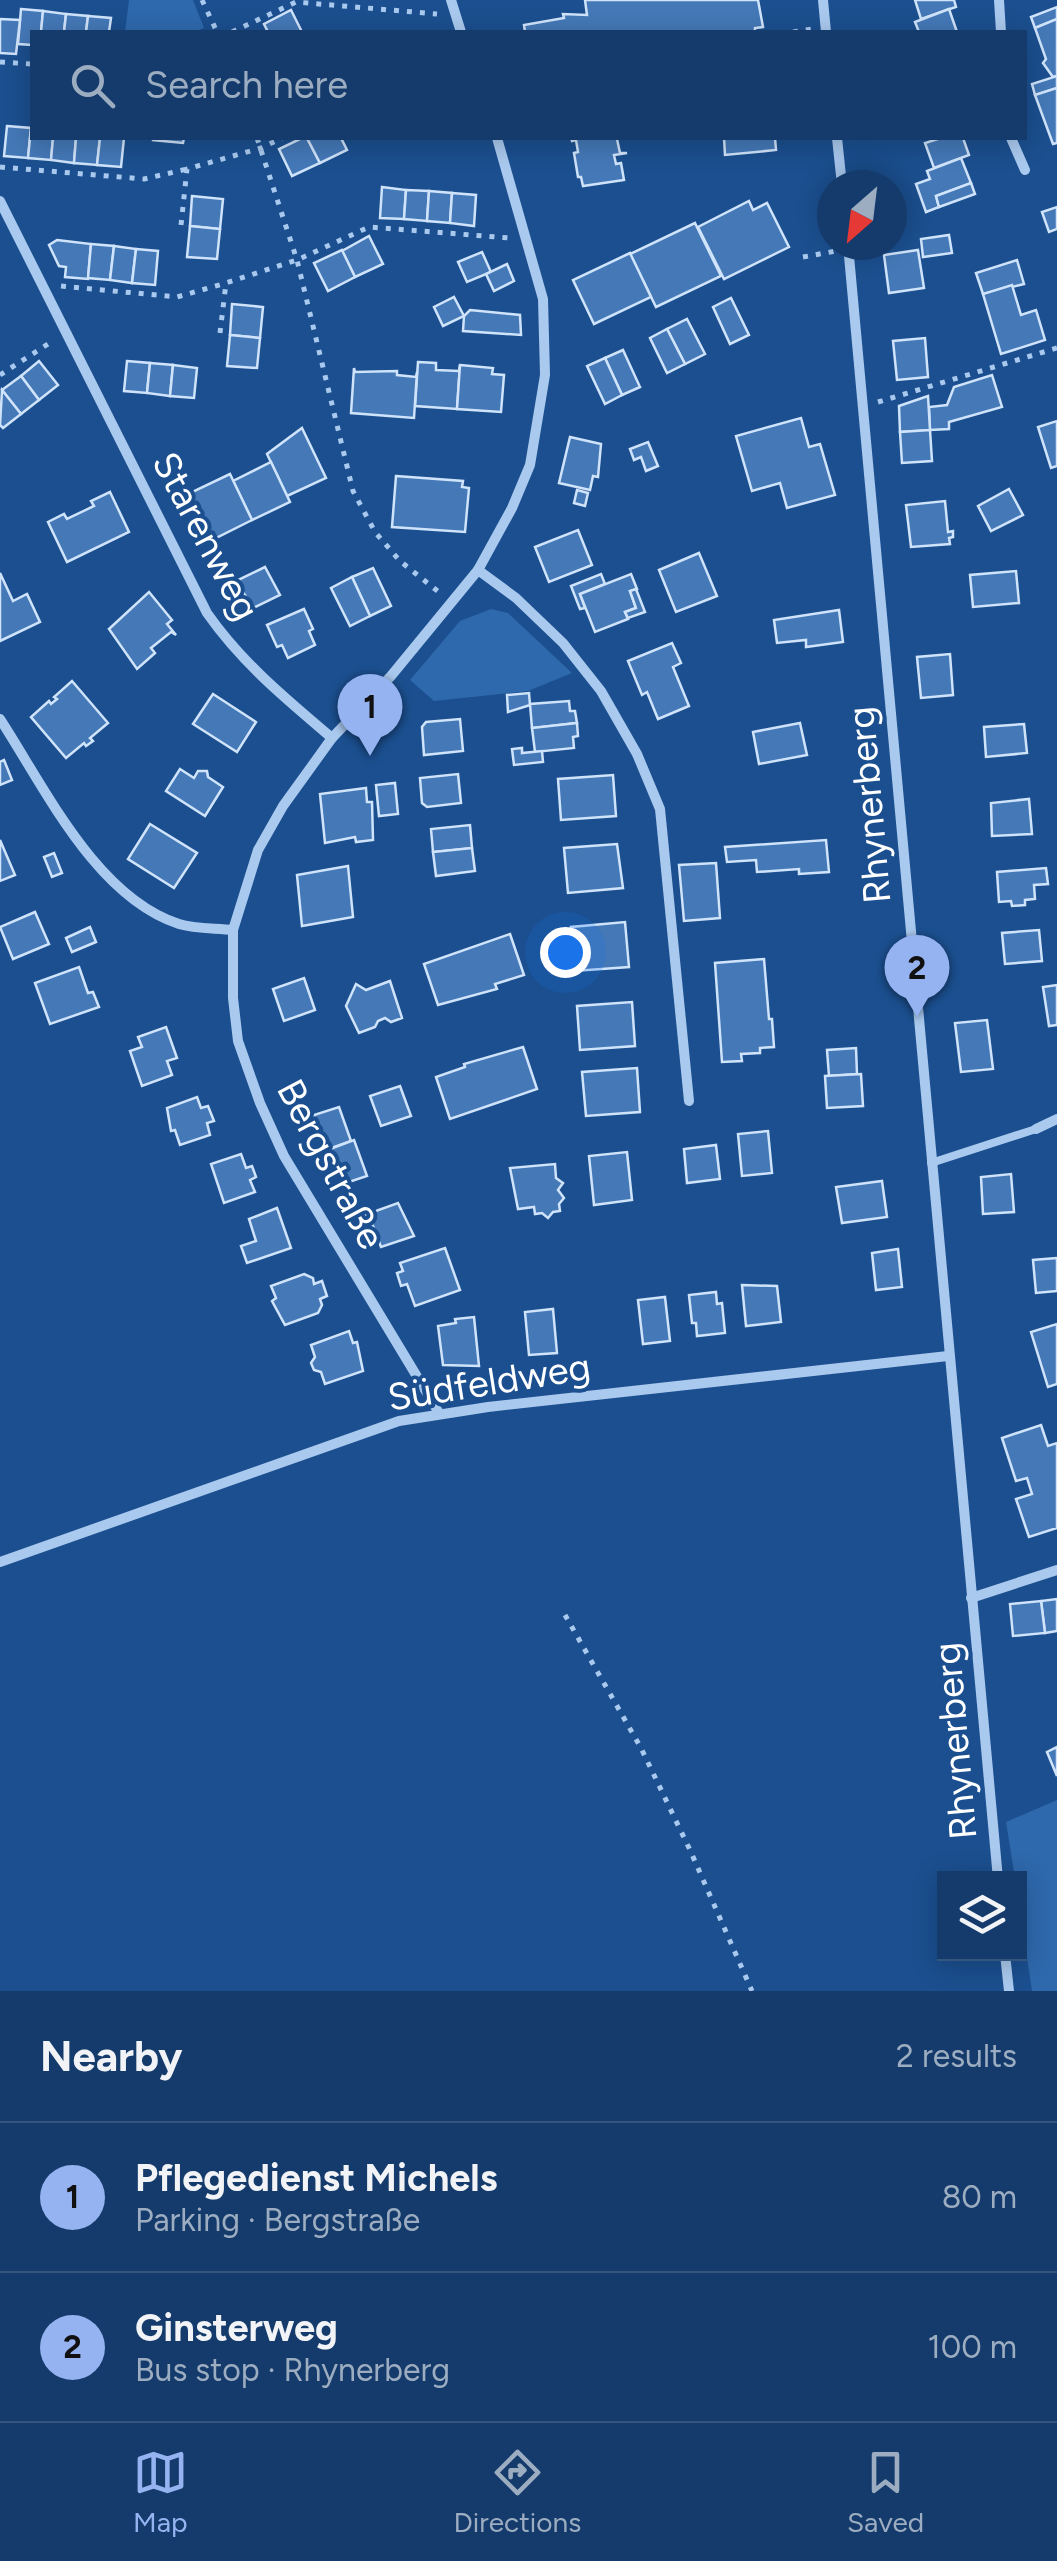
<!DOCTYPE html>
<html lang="en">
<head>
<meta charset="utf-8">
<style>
	body { margin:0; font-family:Figtree,sans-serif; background:#214673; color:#f1f3f6 }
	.controls { position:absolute; right:30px; bottom:30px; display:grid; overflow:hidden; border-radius:0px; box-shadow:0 5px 25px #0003 }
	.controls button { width:90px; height:90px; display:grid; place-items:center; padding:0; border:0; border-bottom:2px solid #33557e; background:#143b6b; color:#f1f3f6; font:50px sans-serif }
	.compass { position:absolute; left:817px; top:170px; width:90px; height:90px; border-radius:50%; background:#143b6b; box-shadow:0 5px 25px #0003; rotate:208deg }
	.you { position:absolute; left:565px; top:952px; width:35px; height:35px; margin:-25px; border:8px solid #fff; border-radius:50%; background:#1a73e8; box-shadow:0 0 0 15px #1a73e833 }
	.badge { display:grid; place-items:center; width:65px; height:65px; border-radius:50%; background:#95b2f1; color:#111; font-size:32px; font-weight:700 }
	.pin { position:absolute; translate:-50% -82px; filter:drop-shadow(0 2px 5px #0008) }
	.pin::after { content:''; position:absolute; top:52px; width:35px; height:30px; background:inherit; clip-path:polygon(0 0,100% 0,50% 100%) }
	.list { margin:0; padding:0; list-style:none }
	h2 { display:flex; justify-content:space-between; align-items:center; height:130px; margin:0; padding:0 40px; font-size:42px }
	h2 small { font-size:32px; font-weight:400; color:#9dadc1 }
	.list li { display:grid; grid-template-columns:65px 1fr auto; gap:30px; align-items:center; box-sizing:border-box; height:150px; padding:0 40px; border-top:2px solid #33557e }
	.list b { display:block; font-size:38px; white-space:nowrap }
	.list p { margin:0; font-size:32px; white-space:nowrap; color:#9dadc1 }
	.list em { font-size:32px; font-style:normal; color:#9dadc1 }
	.icon { flex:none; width:55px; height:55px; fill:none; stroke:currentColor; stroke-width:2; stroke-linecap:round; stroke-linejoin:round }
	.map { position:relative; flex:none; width:1057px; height:1991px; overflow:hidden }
	.search { position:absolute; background:#143b6b; box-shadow:0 5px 25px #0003; left:30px; right:30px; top:30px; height:110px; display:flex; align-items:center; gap:25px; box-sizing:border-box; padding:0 35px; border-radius:0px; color:#9dadc1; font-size:38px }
	.sheet { height:430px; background:#143b6b }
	nav { display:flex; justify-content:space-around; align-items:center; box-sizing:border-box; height:140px; border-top:2px solid #33557e; background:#143b6b; font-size:28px; color:#9dadc1 }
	nav a { display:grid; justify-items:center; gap:5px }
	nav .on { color:#95b2f1 }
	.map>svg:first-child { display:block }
	.green { fill:#2e69ad }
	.building { fill:#4478b7; stroke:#cfe3fa; stroke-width:2.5 }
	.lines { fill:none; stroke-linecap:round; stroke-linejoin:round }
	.path { stroke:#a9c9ee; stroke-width:5; stroke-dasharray:5 8; stroke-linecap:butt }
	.service { stroke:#a9c9ee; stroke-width:8 }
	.minor { stroke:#a9c9ee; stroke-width:10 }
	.labels { text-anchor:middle; stroke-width:8; stroke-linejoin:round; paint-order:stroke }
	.street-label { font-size:38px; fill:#fff; stroke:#1b4f8f }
</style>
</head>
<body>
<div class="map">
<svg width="1057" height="1991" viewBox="0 0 1057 1991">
	<rect width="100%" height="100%" fill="#1b4f8f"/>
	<g class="green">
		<path d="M129 0H193L204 28 194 32H125Z"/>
		<path d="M491 609 508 613 572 673 528 691 434 701 410 680 460 621Z"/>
		<path d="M1057 1800V1991H1032L1020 1909V1879L1015 1878 1006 1822Z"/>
	</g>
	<g class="building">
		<path d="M585 0H758L763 27 755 28V32H525L524 25 564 18 563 14 587 15Z"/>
		<path d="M915 0H954L956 7 921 19Z"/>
		<path d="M1057 7V19L1035 28 1031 17Z"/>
		<path d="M21 9 43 11 41 32H32V45L18 44Z"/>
		<path d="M949 9 957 32H919L915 22Z"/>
		<path d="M291 10 302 32H268L264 24Z"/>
		<path d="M43 11 66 14 64 32H41Z"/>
		<path d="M66 14 88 16 86 32H64Z"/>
		<path d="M88 16 111 18 109 32H86Z"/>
		<path d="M0 19 20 20 16 54 0 53Z"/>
		<path d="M1057 19V76L1053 77 1043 63 1046 59 1035 28Z"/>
		<path d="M1057 76V88L1035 95 1032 84Z"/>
		<path d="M1057 88V143L1053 144 1035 95Z"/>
		<path d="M7 126 31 128 28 158 4 156Z"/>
		<path d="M31 128 32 138H53L51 160 28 158Z"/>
		<path d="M53 138H76L74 163 51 160Z"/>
		<path d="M76 138H100L97 165 74 163Z"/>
		<path d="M100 138H124L121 167 97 165Z"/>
		<path d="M153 138H184L183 143 153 140Z"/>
		<path d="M302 138H307L320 163 292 176 279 149Z"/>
		<path d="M307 138H341L347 150 320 163Z"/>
		<path d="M571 138H621L617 139 620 153H627L614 155 616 164 621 163 624 180 583 186 581 177H578L574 153 578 152 576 140 572 141Z"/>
		<path d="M724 138H775L776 150 725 155Z"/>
		<path d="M941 138H963L969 155 934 168 925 143Z"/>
		<path d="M961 158 971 183 936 196 939 207 926 212 916 184 930 179 927 171Z"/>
		<path d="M971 183 975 194 939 207 936 196Z"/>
		<path d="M382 187 406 190 404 219 380 218Z"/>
		<path d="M406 190 429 191 427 221 404 219Z"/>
		<path d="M429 191 452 193 450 223 427 221Z"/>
		<path d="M452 193 476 195 474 226 450 223Z"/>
		<path d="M192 196 223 199 220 229 190 226Z"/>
		<path d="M749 201 753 210 767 203 789 247 724 279 698 227Z"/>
		<path d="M1057 207V229L1049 232 1042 212Z"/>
		<path d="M695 223 721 276 656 307 630 254Z"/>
		<path d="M190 226 220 229 217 259 187 257Z"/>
		<path d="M949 235 952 253 923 257 921 239Z"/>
		<path d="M369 236 383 264 355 277 342 251Z"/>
		<path d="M57 240 91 244 88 279 65 277 66 267 59 266 49 245Z"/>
		<path d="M91 244 114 246 110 280 88 278Z"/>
		<path d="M114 246 136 249 132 283 110 280Z"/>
		<path d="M136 249 158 251 155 285 132 283Z"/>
		<path d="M342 250 355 277 328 291 314 263Z"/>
		<path d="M918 250 924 288 889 293 884 255Z"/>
		<path d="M482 252 491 272 467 282 458 262Z"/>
		<path d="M630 253 651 297 594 324 573 280Z"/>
		<path d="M1017 260 1024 284 983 294 976 273Z"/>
		<path d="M507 264 514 281 494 291 486 274Z"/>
		<path d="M1012 285 1021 315 1036 310 1045 340 1001 354 983 294Z"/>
		<path d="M454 297 464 316 443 326 434 307Z"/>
		<path d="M731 298 749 335 730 344 713 307Z"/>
		<path d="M232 304 263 307 260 338 230 335Z"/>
		<path d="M470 310 520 315 521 335 463 331 464 316Z"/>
		<path d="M687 319 705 354 685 364 667 329Z"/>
		<path d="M667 329 685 364 667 373 650 338Z"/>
		<path d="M230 335 260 338 257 368 227 366Z"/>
		<path d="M925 338 928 377 897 380 893 341Z"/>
		<path d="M623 350 640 387 622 395 605 358Z"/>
		<path d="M605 358 622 395 605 404 587 366Z"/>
		<path d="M39 361 58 385 39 400 21 376Z"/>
		<path d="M127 361 150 363 147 393 124 391Z"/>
		<path d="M418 362 436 363V370L459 371 460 365 457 409 415 406Z"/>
		<path d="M150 363 173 365 170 396 147 393Z"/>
		<path d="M173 365 197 368 194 398 170 396Z"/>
		<path d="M460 365 493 368 492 374 504 375 501 412 457 409Z"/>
		<path d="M354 368 355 372 397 371V375L416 377 417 372 414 418 351 413Z"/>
		<path d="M992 375 1002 407 949 422V429L930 430 929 407 947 405 954 387Z"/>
		<path d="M21 376 39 400 21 414 2 390Z"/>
		<path d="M2 390 21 414 3 428 0 425Z"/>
		<path d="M928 396 930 430 900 432 899 406Z"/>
		<path d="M801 418 809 447 820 444 835 495 787 508 780 483 752 491 736 436Z"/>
		<path d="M1057 421V466L1051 468 1038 427Z"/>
		<path d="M302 428 326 478 287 496 267 454Z"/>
		<path d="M930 430 932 461 902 463 900 432Z"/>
		<path d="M570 437 601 444 598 477 593 476 590 490 559 483Z"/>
		<path d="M648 442 658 466 646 471 641 457 634 460 630 449Z"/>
		<path d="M271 462 290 502 252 520 233 481Z"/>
		<path d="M230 474 252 520 212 540 190 493Z"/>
		<path d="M396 476 463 481 462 487 469 488 465 532 392 527Z"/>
		<path d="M1009 489 1023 515 991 531 978 506Z"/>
		<path d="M577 490 588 493 585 506 574 503Z"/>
		<path d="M110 492 129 532 67 562 48 522 64 514 67 519 94 506 91 501Z"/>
		<path d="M945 501 948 532 953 531V537L949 538 950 544 911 547 906 505Z"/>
		<path d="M578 530 592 565 549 582 535 547Z"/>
		<path d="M699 553 717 596 676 612 659 570Z"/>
		<path d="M265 567 280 595 253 608 236 581Z"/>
		<path d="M373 568 391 606 370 616 352 577Z"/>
		<path d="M1016 571 1019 603 973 607 970 575Z"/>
		<path d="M0 573 13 601 27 594 40 622 0 641Z"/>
		<path d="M601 574 605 584 580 594 585 608 580 609 571 586Z"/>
		<path d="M631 574 637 589 630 591 636 608 625 612 628 619 595 632 580 594Z"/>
		<path d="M352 577 370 616 350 626 331 588Z"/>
		<path d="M636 589 645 612 628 618 625 612 636 608 630 591Z"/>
		<path d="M149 592 172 620 167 624 176 635 171 632 151 648 155 653 137 669 109 629Z"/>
		<path d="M304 609 313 629 309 631 315 645 288 658 282 645 277 647 267 625Z"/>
		<path d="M839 610 843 642 806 647V640L777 643 774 620Z"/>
		<path d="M672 643 681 663 673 667 689 706 658 719 647 692 642 695 628 661Z"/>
		<path d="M950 654 953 695 921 698 917 657Z"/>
		<path d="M72 681 108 723 90 738 93 741 86 746 84 743 66 758 31 717 49 701 51 704 57 699 54 697Z"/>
		<path d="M529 693 530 705 508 712 507 695Z"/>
		<path d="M213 694 256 722 237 752 193 724Z"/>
		<path d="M569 701 570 711H575L577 723 532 728 530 704Z"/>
		<path d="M460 719 463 751 424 755 422 727 426 722Z"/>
		<path d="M577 723 578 736 573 737 574 748 535 752 532 728Z"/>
		<path d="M800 723 807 755 759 764 753 732Z"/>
		<path d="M1024 724 1027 753 986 757 984 727Z"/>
		<path d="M522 748V753L542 751 543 762 514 765 512 749Z"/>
		<path d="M4 760 12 780 0 785V762Z"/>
		<path d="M180 769 194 778 198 771H207L208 777 223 787 205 816 166 791Z"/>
		<path d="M458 774 461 803 427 807 422 803 420 778Z"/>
		<path d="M613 775 616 816 561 820 558 779Z"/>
		<path d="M395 783 398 814 379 816 376 785Z"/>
		<path d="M366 788 367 802H372L373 840 356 842 355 837 325 843 320 794Z"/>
		<path d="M1029 799 1032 834 992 836 991 803Z"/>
		<path d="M150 824 197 853 174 888 128 859Z"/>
		<path d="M470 825 472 848 433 852 431 829Z"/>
		<path d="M0 840 15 875 0 881Z"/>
		<path d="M826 840 829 872 799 874V869L757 872 756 860 727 862 725 847Z"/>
		<path d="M617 844 623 888 568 893 564 848Z"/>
		<path d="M472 848 475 871 436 876 433 852Z"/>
		<path d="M54 853 62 873 52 877 44 857Z"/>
		<path d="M716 863 720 918 684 921 679 865Z"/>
		<path d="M348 866 353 917 302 926 297 875Z"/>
		<path d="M1046 868 1048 884 1034 885 1035 899 1025 900V905L1012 906 1011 901 999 902 997 872Z"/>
		<path d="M35 912 49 944 13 959 0 927Z"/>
		<path d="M625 922 629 967 574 971 571 927Z"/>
		<path d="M90 927 96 942 72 952 66 938Z"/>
		<path d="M1039 930 1042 961 1005 964 1002 933Z"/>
		<path d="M510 934 524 975 495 984 497 989 438 1005 424 964Z"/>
		<path d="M764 959 769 1019H772L774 1047 760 1048V1053L741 1054 742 1061 722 1062 715 963Z"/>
		<path d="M79 967 88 993 93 992 99 1007 50 1024 35 983Z"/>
		<path d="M304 978 315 1010 284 1021 273 989Z"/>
		<path d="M390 981 402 1018 391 1022 385 1018 378 1021 375 1027 359 1033 346 1006 356 984 366 990Z"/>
		<path d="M1057 985V1025L1049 1026 1043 987Z"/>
		<path d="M632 1002 635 1046 580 1050 577 1006Z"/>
		<path d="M987 1020 993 1069 961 1072 955 1023Z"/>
		<path d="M166 1027 177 1058 167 1061 172 1075 142 1086 130 1051 142 1047 138 1037Z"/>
		<path d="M523 1047 537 1089 450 1119 436 1077 465 1067 464 1064Z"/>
		<path d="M856 1048 857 1074 829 1076 827 1050Z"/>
		<path d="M637 1068 640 1112 586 1116 582 1072Z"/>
		<path d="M861 1074 863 1106 827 1108 825 1076Z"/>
		<path d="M400 1086 411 1116 381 1126 370 1096Z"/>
		<path d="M197 1097 201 1108 208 1106 214 1121 207 1123 210 1135 180 1145 175 1130 171 1131 167 1108Z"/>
		<path d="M339 1107 351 1141 326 1150 314 1115Z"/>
		<path d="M768 1131 772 1173 742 1176 738 1134Z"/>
		<path d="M354 1140 367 1176 343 1184 330 1149Z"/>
		<path d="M716 1145 720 1179 687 1183 684 1149Z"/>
		<path d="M627 1152 632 1200 594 1205 589 1156Z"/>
		<path d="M241 1154 246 1168 252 1166 256 1177 250 1180 255 1192 224 1203 211 1164Z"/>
		<path d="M555 1164 556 1178 563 1183 558 1190 564 1198 559 1204 560 1211 553 1212 548 1218 542 1213 535 1214 534 1207 518 1209 510 1168Z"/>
		<path d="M1011 1174 1014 1212 983 1214 981 1177Z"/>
		<path d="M882 1181 887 1217 842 1223 836 1187Z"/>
		<path d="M398 1203 414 1236 381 1247 373 1226 363 1230 359 1217Z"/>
		<path d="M277 1208 291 1248 247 1263 241 1246 256 1241 249 1219Z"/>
		<path d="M445 1248 460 1290 415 1306 407 1284 401 1286 397 1273 403 1271 400 1263Z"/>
		<path d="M898 1249 902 1287 876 1290 872 1253Z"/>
		<path d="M1057 1258V1291L1036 1293 1033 1260Z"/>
		<path d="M304 1274 313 1278 314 1284 322 1281 327 1296 320 1299 322 1305 318 1313 285 1325 272 1301 276 1298 271 1286Z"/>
		<path d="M742 1285 777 1286 781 1322 746 1326Z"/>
		<path d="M716 1292 717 1304 722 1303 725 1333 697 1336 696 1323H692L689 1295Z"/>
		<path d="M665 1297 670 1341 643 1344 638 1300Z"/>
		<path d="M553 1309 557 1353 529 1355 525 1312Z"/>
		<path d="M474 1317 479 1366 443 1365 438 1326 456 1323 455 1319Z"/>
		<path d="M1057 1324V1384L1048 1387 1031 1332Z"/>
		<path d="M349 1331 353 1343 357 1342 363 1371 325 1384 321 1372 314 1370 311 1363 315 1357 311 1345Z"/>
		<path d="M1041 1425 1048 1446 1057 1443V1528L1029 1537 1016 1499 1032 1494 1027 1478 1016 1481 1002 1438Z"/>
		<path d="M1057 1599V1631L1045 1633 1041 1601Z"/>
		<path d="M1041 1601 1045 1633 1013 1636 1010 1604Z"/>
		<path d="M1057 1747V1776L1047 1752Z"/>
	</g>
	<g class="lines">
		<g class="path">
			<path d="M202 0 217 32"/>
			<path d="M232 32 296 2 437 14"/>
			<path d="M793 32 813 29"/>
			<path d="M0 62 32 64"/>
			<path d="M257 138 297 260 353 491 375 532 400 561 440 593"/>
			<path d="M0 167 144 179 187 169"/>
			<path d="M181 225 187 169 261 148 282 138"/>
			<path d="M803 257 836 251"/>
			<path d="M61 286 177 297 226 283"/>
			<path d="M220 333 226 283 297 260 369 227 510 238"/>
			<path d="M0 375 51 342"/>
			<path d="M878 402 1057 348"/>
			<path d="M565 1615 641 1748 690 1850 752 1991"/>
		</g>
		<path class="service" d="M931 1163 1036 1129"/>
		<g class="minor">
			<path d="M451 0 461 32"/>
			<path d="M823 0 826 32"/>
			<path d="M999 0 1001 32"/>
			<path d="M837 138 842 185"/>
			<path d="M1011 138 1025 170"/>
			<path d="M0 201 207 613C242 663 286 699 332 738"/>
			<path d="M848 245 998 1879"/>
			<path d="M478 570 516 598 563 643 601 691 637 754 660 809 689 1101"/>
			<path d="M0 719C45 788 96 897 179 924 195 929 216 928 233 930"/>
			<path d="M1036 1129 1057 1119"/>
			<path d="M439 1413 284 1156 260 1103 238 1041 233 998V930L258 850 283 806 332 738 391 676 478 570 512 508 530 465 545 375 543 299 497 138"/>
			<path d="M0 1562 399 1421 488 1407 948 1356"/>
			<path d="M971 1598 1057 1570"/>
			<path d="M1005 1954 1009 1991"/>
		</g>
	</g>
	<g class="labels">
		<g class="street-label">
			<text transform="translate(206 536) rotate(62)" y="13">Starenweg</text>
			<text transform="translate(869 805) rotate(-95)" y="13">Rhynerberg</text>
			<text transform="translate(331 1164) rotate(62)" y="13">Bergstraße</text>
			<text transform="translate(489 1382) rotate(-9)" y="13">Südfeldweg</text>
			<text transform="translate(955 1741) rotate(-95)" y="13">Rhynerberg</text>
		</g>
	</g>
</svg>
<div class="controls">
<button><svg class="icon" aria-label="layers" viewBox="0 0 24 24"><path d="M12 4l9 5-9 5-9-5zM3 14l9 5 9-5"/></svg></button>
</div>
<svg class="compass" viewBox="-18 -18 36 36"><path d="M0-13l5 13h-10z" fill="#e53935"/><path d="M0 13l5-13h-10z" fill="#9dadc1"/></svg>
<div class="you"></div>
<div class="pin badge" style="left:370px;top:756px">1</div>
<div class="pin badge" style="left:917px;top:1017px">2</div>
<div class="search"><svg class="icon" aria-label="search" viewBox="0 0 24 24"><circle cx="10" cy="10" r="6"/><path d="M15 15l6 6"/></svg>Search here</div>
</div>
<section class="sheet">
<h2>Nearby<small>2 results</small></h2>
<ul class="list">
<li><span class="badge">1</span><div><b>Pflegedienst Michels</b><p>Parking · Bergstraße</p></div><em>80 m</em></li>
<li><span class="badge">2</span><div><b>Ginsterweg</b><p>Bus stop · Rhynerberg</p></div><em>100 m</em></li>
</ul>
</section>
<nav>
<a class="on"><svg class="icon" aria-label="map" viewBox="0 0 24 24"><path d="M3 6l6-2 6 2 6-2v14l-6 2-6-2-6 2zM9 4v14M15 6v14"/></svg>Map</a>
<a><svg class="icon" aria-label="directions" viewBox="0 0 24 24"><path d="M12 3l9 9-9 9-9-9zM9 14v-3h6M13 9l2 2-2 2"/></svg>Directions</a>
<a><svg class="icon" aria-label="saved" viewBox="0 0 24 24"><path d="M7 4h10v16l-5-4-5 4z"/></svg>Saved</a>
</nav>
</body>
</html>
